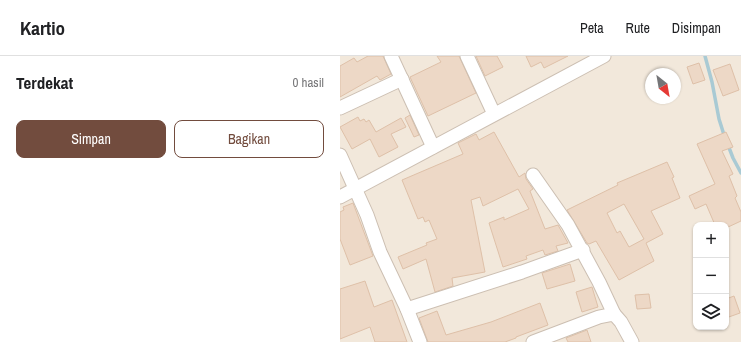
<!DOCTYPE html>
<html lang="id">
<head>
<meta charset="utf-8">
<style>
	body { margin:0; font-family:"Archivo Narrow",sans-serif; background:#f6f6f6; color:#202124 }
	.controls { position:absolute; right:12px; bottom:12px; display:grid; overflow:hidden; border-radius:8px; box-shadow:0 1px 3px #0004 }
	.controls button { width:36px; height:36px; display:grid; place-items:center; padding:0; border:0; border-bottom:1px solid #e0e0e0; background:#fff; color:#202124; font:20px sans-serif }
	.compass { position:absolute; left:305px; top:12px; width:36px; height:36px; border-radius:50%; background:#fff; box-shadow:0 1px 3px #0004; rotate:149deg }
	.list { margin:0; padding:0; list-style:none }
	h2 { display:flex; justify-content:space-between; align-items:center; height:52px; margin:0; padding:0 16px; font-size:17px }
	h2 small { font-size:13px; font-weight:400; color:#757577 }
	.actions { display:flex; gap:8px; padding:12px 16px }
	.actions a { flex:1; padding:9px 0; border:1px solid #724c3e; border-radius:8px; text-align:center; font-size:14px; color:#724c3e }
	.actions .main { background:#724c3e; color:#fff }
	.icon { flex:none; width:22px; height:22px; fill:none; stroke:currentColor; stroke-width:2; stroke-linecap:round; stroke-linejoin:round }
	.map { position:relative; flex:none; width:401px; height:286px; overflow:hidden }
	header { display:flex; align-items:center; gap:24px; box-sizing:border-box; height:56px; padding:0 20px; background:#fff; border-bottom:1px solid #e0e0e0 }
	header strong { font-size:19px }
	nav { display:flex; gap:22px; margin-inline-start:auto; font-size:14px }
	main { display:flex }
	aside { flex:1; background:#fff }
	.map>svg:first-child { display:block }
	.residential { fill:#f2e8db; fill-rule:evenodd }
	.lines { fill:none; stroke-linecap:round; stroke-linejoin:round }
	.stream { stroke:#a9cad4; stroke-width:3.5 }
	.building { fill:#edd8c6; stroke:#dec0a8; fill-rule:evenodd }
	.minor-casing { stroke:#ccbfb2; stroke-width:15 }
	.minor { stroke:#fff; stroke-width:13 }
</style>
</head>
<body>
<header>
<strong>Kartio</strong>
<nav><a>Peta</a><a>Rute</a><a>Disimpan</a></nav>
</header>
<main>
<aside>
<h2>Terdekat<small>0 hasil</small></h2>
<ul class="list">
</ul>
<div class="actions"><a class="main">Simpan</a><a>Bagikan</a></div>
</aside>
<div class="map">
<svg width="401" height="286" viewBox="0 0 401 286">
	<rect width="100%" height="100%" fill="#fbf6ec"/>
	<path class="residential" d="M0 0H401V286H0ZM311 18H335V42H311ZM356 169H386V271H356Z"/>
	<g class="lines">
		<g class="stream">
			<path d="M365 0 372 26 379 63 385 82"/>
			<path d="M388 89 393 102 401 117"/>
		</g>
	</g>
	<g class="building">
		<path d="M28 0H43L51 18 40 24 37 20 0 41V10L14 2 17 6Z"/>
		<path d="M97 0H119L136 37 88 60 70 21 101 6Z"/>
		<path d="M136 0H157L163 11 145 20Z"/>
		<path d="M186 0H228L204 12 201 6 191 11Z"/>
		<path d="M359 7 365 24 353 28 347 11Z"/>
		<path d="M390 8 399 34 383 40 373 14Z"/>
		<path d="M70 59 79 79 74 81 65 62Z"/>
		<path d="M18 61 20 65 24 63 26 66 29 64 36 76 61 62 66 71 51 78 58 91 39 101 30 83 12 93 0 71Z"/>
		<path d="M154 76 179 121 185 117 186 123 193 133 190 135 205 173 218 169 228 187 216 190 218 195 205 199 203 194 186 200 187 203 163 211 149 167 164 161V164L189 153 178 133 143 150 140 141 131 144 145 216 112 222 113 230 95 236 86 203 63 213 58 201 87 189 86 187 97 183 89 164 85 166 83 161 78 163 62 124 123 98 118 87 136 78 139 84Z"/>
		<path d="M386 76 393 91 382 95 393 118 389 120 397 140 395 142 401 156V165L386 172V169H375L366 148 355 153 349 140 375 128 357 88Z"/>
		<path d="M327 106 334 121 332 122 340 142 311 155 323 178 306 187 314 205 279 224 256 185 249 188 247 187 227 154 278 129 277 127ZM284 148 304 183 289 191 280 175 277 177 267 157Z"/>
		<path d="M13 147 33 200 10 209 0 183V156L4 154 3 151Z"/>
		<path d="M230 208 235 225 207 233 202 217Z"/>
		<path d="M25 225 34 251 52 244 67 286H35L30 271 0 283V233Z"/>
		<path d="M252 231 258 251 242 256 236 236Z"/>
		<path d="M309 238 311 252 297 253 295 239Z"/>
		<path d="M394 240 400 257 386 262V243Z"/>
		<path d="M200 247 208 269 176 281V282L165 286H88L79 262 97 255 106 279 151 266Z"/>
		<path d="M247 274 251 286H228L226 282Z"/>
	</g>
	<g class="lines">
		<g class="minor-casing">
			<g id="minor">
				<path d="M51 0 93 91"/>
				<path d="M127 0 154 58"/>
				<path d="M0 52 62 23"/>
				<path d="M0 99 27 159 40 196 67 253 80 286"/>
				<path d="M193 119 228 169 259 226 274 258"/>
				<path d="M0 141 264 0"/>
				<path d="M67 253 182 216 243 194"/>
				<path d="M193 286 259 261 274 258 281 266 292 286"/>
			</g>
		</g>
		<use href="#minor" class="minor"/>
	</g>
</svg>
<div class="controls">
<button>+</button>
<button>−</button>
<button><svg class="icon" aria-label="layers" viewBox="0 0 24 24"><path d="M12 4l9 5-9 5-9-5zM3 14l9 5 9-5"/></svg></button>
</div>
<svg class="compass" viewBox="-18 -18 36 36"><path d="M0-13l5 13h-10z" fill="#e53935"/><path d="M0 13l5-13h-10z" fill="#757577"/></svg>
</div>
</main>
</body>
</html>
